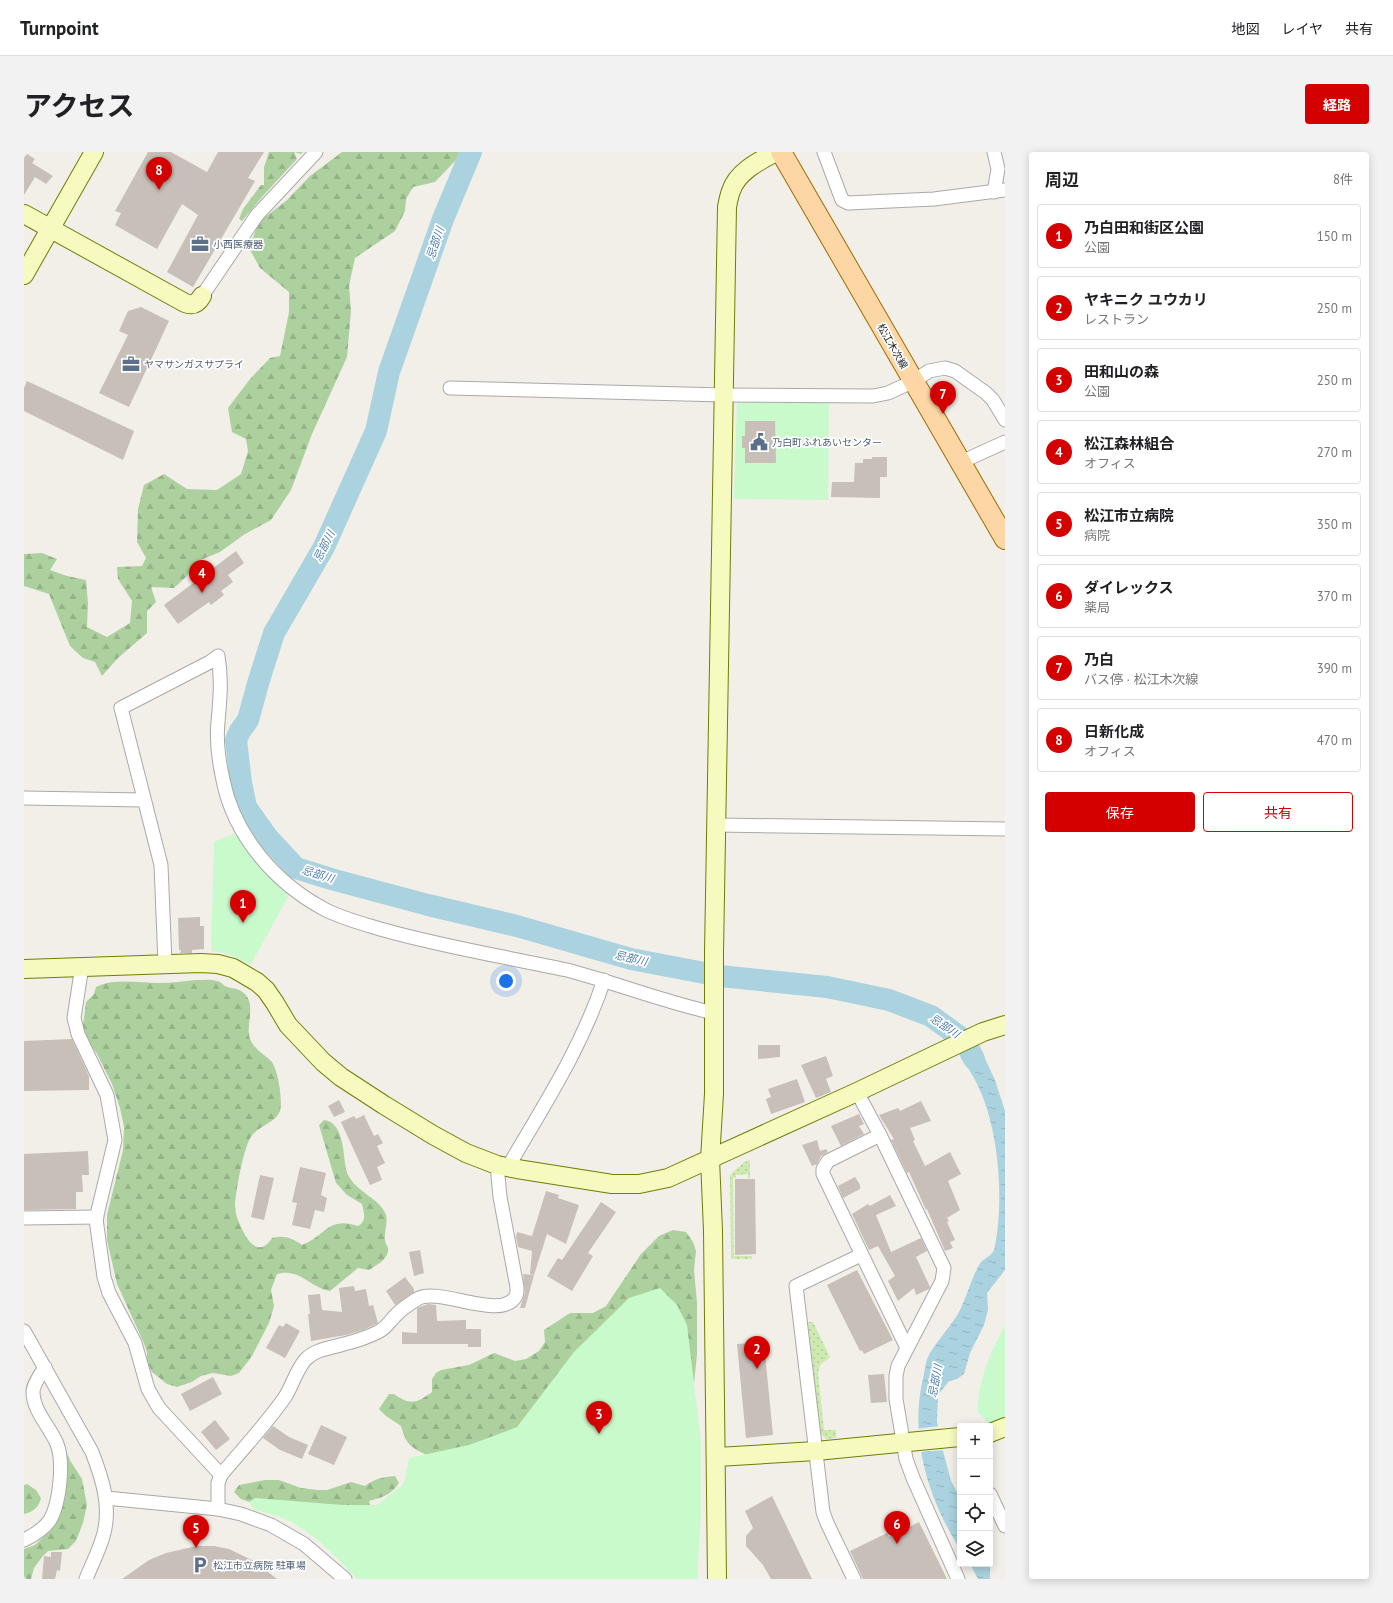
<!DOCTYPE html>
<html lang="ja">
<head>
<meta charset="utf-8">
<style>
	body { margin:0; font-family:"PT Sans","Noto Sans JP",sans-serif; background:#f2f2f2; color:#202124 }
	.controls { position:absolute; right:12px; bottom:12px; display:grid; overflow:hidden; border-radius:4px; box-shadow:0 2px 10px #0003 }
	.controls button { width:36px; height:36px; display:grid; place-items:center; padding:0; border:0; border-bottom:1px solid #e0e0e0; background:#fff; color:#202124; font:20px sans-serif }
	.you { position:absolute; left:482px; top:829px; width:14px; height:14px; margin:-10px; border:3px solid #fff; border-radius:50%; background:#1a73e8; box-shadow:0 0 0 6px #1a73e833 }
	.badge { display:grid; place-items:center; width:26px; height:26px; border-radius:50%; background:#d40000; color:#fff; font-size:13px; font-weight:700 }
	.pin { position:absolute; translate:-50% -33px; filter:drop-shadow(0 1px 2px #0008) }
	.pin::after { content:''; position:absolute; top:21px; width:14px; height:12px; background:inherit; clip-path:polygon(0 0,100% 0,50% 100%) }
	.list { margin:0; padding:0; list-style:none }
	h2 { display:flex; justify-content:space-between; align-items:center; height:52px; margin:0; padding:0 16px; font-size:17px }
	h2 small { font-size:13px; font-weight:400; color:#757577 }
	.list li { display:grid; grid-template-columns:26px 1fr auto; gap:12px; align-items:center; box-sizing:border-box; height:64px; margin:0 8px 8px; padding:0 8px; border:1px solid #e0e0e0; border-radius:4px }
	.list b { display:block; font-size:15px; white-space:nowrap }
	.list p { margin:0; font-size:13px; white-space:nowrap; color:#757577 }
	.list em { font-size:13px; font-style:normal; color:#757577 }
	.actions { display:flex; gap:8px; padding:12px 16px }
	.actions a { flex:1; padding:9px 0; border:1px solid #d40000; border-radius:4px; text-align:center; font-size:14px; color:#d40000 }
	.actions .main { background:#d40000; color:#fff }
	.icon { flex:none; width:22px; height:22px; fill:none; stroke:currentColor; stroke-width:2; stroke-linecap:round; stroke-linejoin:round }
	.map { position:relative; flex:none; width:981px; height:1427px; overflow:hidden; border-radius:4px }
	header { display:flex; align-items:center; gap:24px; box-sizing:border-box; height:56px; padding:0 20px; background:#fff; border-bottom:1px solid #e0e0e0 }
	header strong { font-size:19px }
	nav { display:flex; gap:22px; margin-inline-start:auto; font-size:14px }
	.intro { display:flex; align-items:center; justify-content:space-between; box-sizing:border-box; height:96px; padding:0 24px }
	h1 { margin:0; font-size:28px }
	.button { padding:10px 18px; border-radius:4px; background:#d40000; color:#fff; font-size:14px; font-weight:700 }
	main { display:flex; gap:24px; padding:0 24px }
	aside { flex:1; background:#fff; border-radius:4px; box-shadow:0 2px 10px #0003 }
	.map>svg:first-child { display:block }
	.grass { fill:url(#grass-dots) }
	.forest { fill:url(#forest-firs) }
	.park { fill:#c8facc }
	.water { fill:url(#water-ripples) }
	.pier { fill:#f2efe9 }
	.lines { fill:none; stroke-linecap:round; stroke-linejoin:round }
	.river { stroke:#aad3df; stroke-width:22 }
	.building { fill:#c7bfb8 }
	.street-casing { stroke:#a9a9a9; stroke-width:15 }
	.secondary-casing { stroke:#707d05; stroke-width:20 }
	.primary-casing { stroke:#a06b00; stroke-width:22 }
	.street { stroke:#fff; stroke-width:13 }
	.secondary { stroke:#f7fabf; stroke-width:18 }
	.primary { stroke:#fcd6a4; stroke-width:20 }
	.labels { text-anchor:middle; stroke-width:3.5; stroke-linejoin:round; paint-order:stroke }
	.service-label { font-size:10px; fill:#4e5e75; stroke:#fff; text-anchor:start }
	.street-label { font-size:10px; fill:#222; stroke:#fff }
	.water-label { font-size:11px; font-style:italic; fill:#4a7aab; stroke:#fff }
</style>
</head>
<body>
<header>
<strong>Turnpoint</strong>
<nav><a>地図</a><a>レイヤ</a><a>共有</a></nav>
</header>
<div class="intro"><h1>アクセス</h1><a class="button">経路</a></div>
<main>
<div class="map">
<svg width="981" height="1427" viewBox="0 0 981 1427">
	<defs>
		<pattern id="grass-dots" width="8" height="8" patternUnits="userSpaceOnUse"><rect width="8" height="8" fill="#cdebb0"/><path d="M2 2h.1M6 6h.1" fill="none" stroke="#b0c997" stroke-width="1.8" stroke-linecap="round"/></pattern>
		<pattern id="forest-firs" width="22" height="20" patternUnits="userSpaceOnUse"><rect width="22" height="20" fill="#add19e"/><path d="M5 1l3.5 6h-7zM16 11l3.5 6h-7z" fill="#95b388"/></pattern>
		<pattern id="water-ripples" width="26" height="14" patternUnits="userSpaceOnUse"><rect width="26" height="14" fill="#aad3df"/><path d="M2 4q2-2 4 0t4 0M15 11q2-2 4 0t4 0" fill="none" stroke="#92b5bf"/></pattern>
	</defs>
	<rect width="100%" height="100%" fill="#f2efe9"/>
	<g class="grass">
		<path d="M726 1008V1026H724V1022L712 1023V1026H709L710 1104H728V1107H707L706 1023 720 1010Z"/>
		<path d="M784 1170H789L806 1205 796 1213 794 1221 800 1278H812V1286L802 1287 796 1281Z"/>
	</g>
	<g class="forest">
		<path d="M245 0H279L277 2 270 0 273 7 238 45 218 69 215 67 219 57 237 33H240V15Z"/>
		<path d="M318 0H435V5L411 30 389 35 382 47 381 59 371 79 331 106 325 134 327 159 323 205 288 282 267 338 247 368 221 382 196 400 174 409 162 425 150 436 127 435 132 450 123 459V481L94 506 78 524 71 510 59 506 46 494 25 442 0 434V402L18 401 33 407 26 418 43 424 62 428 64 451 63 475 83 485 106 471 108 449 94 427 93 415 118 414 122 406 113 390 114 357 120 333 140 322 163 337 193 338 217 322 224 299 222 287 208 280 204 256 226 227 246 206 256 204 265 160V140L236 116 225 96 235 70 263 48 286 24Z"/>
		<path d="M172 828C179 828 187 827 193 829 196 829 198 832 201 834 208 837 215 836 220 841 233 853 221 873 226 887 230 897 240 902 247 909 254 916 259 950 256 959 251 971 237 973 229 982 220 991 212 1039 211 1052 211 1062 215 1072 220 1081 227 1095 238 1102 248 1086 260 1083 268 1086 278 1093 302 1084 303 1064 334 1074 343 1069 340 1061 338 1052L323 1043 312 1031 295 973 300 968C320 970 319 1002 322 1017 327 1039 356 1045 362 1063 364 1071 360 1080 361 1088 361 1092 365 1095 364 1099 363 1108 351 1114 345 1118L334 1116 306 1139C284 1135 277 1116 253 1122L247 1138 250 1154 245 1171 228 1204 215 1221 207 1224 189 1221 177 1224 168 1230 153 1235 143 1232 128 1220 123 1210V1200L119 1189 93 1132 83 1088V1063L99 998 100 975 96 956 88 932 73 902 63 887 59 873 62 850 70 842 72 835C90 826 115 831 135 831 147 831 160 829 172 828Z"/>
		<path d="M649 1078 662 1080 669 1090 672 1099 670 1118 673 1150V1203L670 1231 503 1427H481L298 1376 217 1347 210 1340 215 1333 241 1328H255L277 1336 293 1338H303L327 1330 341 1334C350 1327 359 1325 371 1324L375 1331C367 1343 359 1345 345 1349L350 1370 403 1303C386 1295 382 1292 377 1274L362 1264 355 1257 365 1242H370C386 1254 393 1251 408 1240V1227L412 1221 417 1218 445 1213 470 1201 491 1209 502 1207 515 1199 521 1190 520 1178 546 1161H569L582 1154 617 1102 635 1084Z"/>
		<path d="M34 1281 47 1310 58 1327 63 1353 59 1371 52 1389 44 1397 24 1399 18 1405 10 1416 7 1427H0V1397L11 1393 30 1375 34 1363Z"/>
		<path d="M3 1332 12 1338 17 1346C15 1355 9 1360 0 1362V1333Z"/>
	</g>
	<g class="park">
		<path d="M713 248 805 249 804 348 710 347Z"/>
		<path d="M212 681 224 701 238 719 265 743 227 812H225L204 802 187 799 190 690Z"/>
		<path d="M636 1136 653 1153 663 1173 677 1290V1360L673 1427H333C312 1405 291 1381 263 1368 253 1363 241 1360 230 1358L225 1350 231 1346 319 1353H353L380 1332 385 1306 445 1293 493 1275 550 1200 605 1146Z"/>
		<path d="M981 1174V1267L964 1273 960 1266 954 1260C954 1228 966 1201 981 1174Z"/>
	</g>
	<g class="water">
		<path d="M944 877 957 898 971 928 981 959V1118L963 1141 964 1158 960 1173 946 1201 940 1222 933 1227 925 1229 914 1243 913 1269 917 1291 927 1329 936 1346V1397C905 1349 886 1288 898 1231 900 1223 901 1215 903 1207 911 1190 926 1176 935 1160 941 1148 945 1135 950 1123 952 1119 954 1114 957 1110 961 1106 968 1103 970 1098 981 1050 975 972 951 928 943 913 934 901 923 888Z"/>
		<path d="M946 1412H966V1427H954Z"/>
	</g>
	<g class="pier">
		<path d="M947 878 957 895 935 906 923 891Z"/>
		<path d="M916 1274 921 1298 895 1300 892 1277Z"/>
	</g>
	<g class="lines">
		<path class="river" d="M447 0 419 67 365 220 352 279 300 395 250 481 235 528 224 568 216 579 212 588 217 631 222 655 244 686 272 716 307 727 404 753 493 774 607 807 696 824 803 835 865 848 907 864 940 888 950 907"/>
	</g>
	<g class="building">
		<path d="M124 0H147L183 20 194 0H240L224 26 231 29 169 135 143 120 174 63 158 52 133 97 91 73 97 61 91 59Z"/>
		<path d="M3 2 11 7 8 11 29 24 22 32 11 25 0 43V6Z"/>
		<path d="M117 155 145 169 105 255 75 241 104 183 95 179 104 159Z"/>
		<path d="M3 229 110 279 99 308 0 259V236Z"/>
		<path d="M721 269H751L752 311H721V296H718V284H721Z"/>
		<path d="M848 305H863V325H856V346L807 345 808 330H830L831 311H839V307H848Z"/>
		<path d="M212 399 220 411 204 423 209 430 197 439 200 443 187 453 185 450 154 472 140 453Z"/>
		<path d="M176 765V774H180V797L168 798V801H156L157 798H155L154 766Z"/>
		<path d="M48 887 65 924V938L0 939V889Z"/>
		<path d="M734 893H756V905L734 907Z"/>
		<path d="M802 904 809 924 802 927 807 940 792 946 777 913Z"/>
		<path d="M773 927 781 950 747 962 742 947 747 945 744 937Z"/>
		<path d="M315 948 321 960 310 965 304 954Z"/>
		<path d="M897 949 907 969 886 976 891 988 889 989 901 1014 926 1000 937 1022 924 1029 936 1058 923 1066 925 1069 923 1070 931 1088 926 1090 929 1096 921 1099 903 1057 902 1058 885 1020 883 1021 867 988 870 987 855 963 874 956 876 959Z"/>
		<path d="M835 962 840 972 835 974 840 982 817 994 807 974Z"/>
		<path d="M340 963 350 984 354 982 359 991 353 994 361 1011 353 1015 358 1028 346 1033 317 970 330 964 332 967Z"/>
		<path d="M793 988 796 999 802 997 804 1000 797 1004 793 1012 788 1014 778 993Z"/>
		<path d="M64 999 65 1023H58L59 1040H52V1057L0 1058V1002Z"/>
		<path d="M276 1015 302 1021 297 1043 303 1046 300 1060 291 1058 286 1077 268 1073 273 1051 268 1050Z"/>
		<path d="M236 1023 250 1026 240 1068 227 1065Z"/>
		<path d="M831 1025 836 1033V1037L819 1046 814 1034Z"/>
		<path d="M711 1027H731L732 1102 711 1103Z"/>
		<path d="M522 1039 535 1043 534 1046 555 1053 542 1092 523 1082 510 1123 506 1122 508 1099 494 1095 492 1085 493 1080 508 1084Z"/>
		<path d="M866 1043 872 1054 852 1063 867 1100 897 1086 903 1099 892 1105 906 1135 905 1137 892 1143 890 1136 874 1149 864 1129 871 1124 854 1094 845 1098 828 1062 844 1052 846 1054Z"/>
		<path d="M577 1050 592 1060 564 1101 569 1104 548 1139 523 1124 534 1106 538 1108Z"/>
		<path d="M396 1098 400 1121 390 1124 385 1100Z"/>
		<path d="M833 1118 869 1188 840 1202 838 1198 836 1199 803 1133Z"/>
		<path d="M499 1122 510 1123 501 1156H496L501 1141Z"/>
		<path d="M381 1125 390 1137V1140L371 1153 362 1139Z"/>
		<path d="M330 1134 331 1139 342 1137 345 1154 349 1153 354 1171 339 1178 322 1183 287 1189 284 1162H286L284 1143 296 1142 298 1158 318 1160 315 1136Z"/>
		<path d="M404 1152 412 1153 413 1169 442 1168V1177H457V1195H444V1192H378V1180L393 1181V1156Z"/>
		<path d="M262 1171 276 1179 261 1206 242 1196 255 1173 259 1175Z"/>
		<path d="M737 1190 738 1202H741L749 1283 722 1286 713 1192Z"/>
		<path d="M860 1222 863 1250 847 1251 844 1223Z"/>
		<path d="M189 1225 198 1242 166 1259 157 1242Z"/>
		<path d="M191 1268 206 1287 192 1298 177 1280Z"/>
		<path d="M297 1273 323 1285 310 1313 284 1302Z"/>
		<path d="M249 1274 265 1285 284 1293 278 1307 256 1298 239 1286Z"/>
		<path d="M748 1344 788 1427H747L739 1413 722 1394V1384L729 1376 721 1359Z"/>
		<path d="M895 1370 923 1427H839L826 1399 863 1381 865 1385Z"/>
		<path d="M173 1394H190L205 1397 230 1409 253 1427H98L125 1408 142 1401Z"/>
		<path d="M27 1400H38L36 1419 33 1418 31 1427H18L20 1404 27 1405Z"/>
	</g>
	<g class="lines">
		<g class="street-casing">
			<g id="street">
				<path d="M800 0 818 48 824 51 910 47 981 38"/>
				<path d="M970 40 974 17 970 0"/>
				<path d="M178 144 233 63 292 0"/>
				<path d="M426 236 700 243 849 244 864 241 890 229 905 219 921 216 931 219 962 241 969 248 981 268"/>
				<path d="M937 310 981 290"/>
				<path d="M0 646 120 648"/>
				<path d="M693 673 981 677"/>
				<path d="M141 811 137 713 97 556 186 510 194 504C198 527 196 548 194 570 192 589 195 610 199 628 210 683 250 730 300 757 319 767 340 772 360 778 420 795 482 805 543 818 592 831 640 850 690 861"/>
				<path d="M58 814 50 866 54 882 83 943 91 988 72 1067 80 1125 85 1141 111 1191 124 1237 135 1256 197 1323"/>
				<path d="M833 940 856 983 920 1116 918 1129 874 1214 872 1224V1247L882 1307 889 1326 934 1427"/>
				<path d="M856 983 804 1009 799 1017V1022L883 1196"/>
				<path d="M484 1015C520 953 557 897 580 828"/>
				<path d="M0 1066 73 1065"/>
				<path d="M0 1179 68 1300C78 1326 87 1353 80 1381 76 1397 68 1412 62 1427"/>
				<path d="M966 1342 981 1374"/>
				<path d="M82 1346 194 1357 217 1362 247 1373 280 1392 321 1427"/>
				<path d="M194 1357V1331L197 1323C218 1298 243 1271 261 1245 268 1234 272 1219 281 1208 291 1197 307 1196 320 1192 332 1189 344 1185 354 1180 364 1175 366 1168 374 1161 379 1156 387 1151 393 1147 415 1134 478 1170 492 1144 493 1142 493 1138 493 1135L476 1045 473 1013"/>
				<path d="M0 1388C10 1383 20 1377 26 1368 36 1351 40 1310 33 1292 26 1275 9 1259 9 1240 9 1232 17 1222 21 1215"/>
				<path d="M830 1427 803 1371 799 1360 772 1134 837 1103"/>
			</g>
		</g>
		<g class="secondary-casing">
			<g id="secondary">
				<path d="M0 62 161 151C169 154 174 151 178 144"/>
				<path d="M0 123 70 0"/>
				<path d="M0 817 177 811 194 812 209 816 233 830 242 838 251 851 264 873 299 910 317 925 360 953 409 983 442 1001 473 1013 493 1017 588 1032H615L644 1026 833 940 959 880 981 873"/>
				<path d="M966 1281 981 1275"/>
				<path d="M693 1305 792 1299 936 1285"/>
				<path d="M693 1427 689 1079 686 1007 690 942V800L703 55C704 50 705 44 707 39 713 20 735 9 752 0"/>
			</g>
		</g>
		<g class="primary-casing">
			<path id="primary" d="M757 0 981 387"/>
		</g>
		<use href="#street" class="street"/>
		<use href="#secondary" class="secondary"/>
		<use href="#primary" class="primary"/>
	</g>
	<defs>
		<g id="office-bare" transform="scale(1.38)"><path d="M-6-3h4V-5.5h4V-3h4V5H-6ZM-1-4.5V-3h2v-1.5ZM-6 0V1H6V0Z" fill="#5c6f8a" stroke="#fff" stroke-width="2.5" paint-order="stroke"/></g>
		<g id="civic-bare" transform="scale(1.38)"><path d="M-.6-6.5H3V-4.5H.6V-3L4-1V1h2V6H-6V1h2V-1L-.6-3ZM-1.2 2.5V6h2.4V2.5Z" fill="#5c6f8a" stroke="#fff" stroke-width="2.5" paint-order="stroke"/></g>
		<g id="parking-bare" transform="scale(1.38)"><path d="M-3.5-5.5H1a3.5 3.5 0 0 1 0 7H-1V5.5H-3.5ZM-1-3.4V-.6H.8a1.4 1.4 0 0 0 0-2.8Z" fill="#5c6f8a" stroke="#fff" stroke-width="2.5" paint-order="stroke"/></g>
	</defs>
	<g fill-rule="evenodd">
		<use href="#office-bare" x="176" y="92"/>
		<use href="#office-bare" x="107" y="212"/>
		<use href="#civic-bare" x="735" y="290"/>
		<use href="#parking-bare" x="176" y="1413"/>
	</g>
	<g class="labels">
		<g class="service-label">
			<text x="189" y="96">小西医療器</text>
			<text x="120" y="216">ヤマサンガスサプライ</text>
			<text x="748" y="294">乃白町ふれあいセンター</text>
			<text x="189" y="1417">松江市立病院 駐車場</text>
		</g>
		<g class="street-label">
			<text transform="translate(869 194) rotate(60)" y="4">松江木次線</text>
		</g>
		<g class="water-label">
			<text transform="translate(411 91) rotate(-71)" y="4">忌部川</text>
			<text transform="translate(300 394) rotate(-63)" y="4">忌部川</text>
			<text transform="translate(294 722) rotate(17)" y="4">忌部川</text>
			<text transform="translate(607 806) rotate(13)" y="4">忌部川</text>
			<text transform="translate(921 874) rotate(34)" y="4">忌部川</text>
			<text transform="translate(911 1229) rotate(-79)" y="4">忌部川</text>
		</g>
	</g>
</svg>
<div class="controls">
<button>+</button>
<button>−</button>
<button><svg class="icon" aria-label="locate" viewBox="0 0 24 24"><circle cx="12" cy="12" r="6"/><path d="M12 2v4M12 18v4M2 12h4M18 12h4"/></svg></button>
<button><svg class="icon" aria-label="layers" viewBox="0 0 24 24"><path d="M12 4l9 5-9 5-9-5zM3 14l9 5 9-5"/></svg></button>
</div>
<div class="you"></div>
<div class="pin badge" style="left:219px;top:771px">1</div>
<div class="pin badge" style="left:733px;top:1217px">2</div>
<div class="pin badge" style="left:575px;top:1282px">3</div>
<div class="pin badge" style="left:178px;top:441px">4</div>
<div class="pin badge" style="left:172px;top:1396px">5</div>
<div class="pin badge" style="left:873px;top:1392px">6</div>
<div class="pin badge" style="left:919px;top:262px">7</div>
<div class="pin badge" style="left:135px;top:38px">8</div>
</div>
<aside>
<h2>周辺<small>8件</small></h2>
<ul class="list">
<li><span class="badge">1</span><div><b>乃白田和街区公園</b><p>公園</p></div><em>150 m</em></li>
<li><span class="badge">2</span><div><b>ヤキニク ユウカリ</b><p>レストラン</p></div><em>250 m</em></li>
<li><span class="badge">3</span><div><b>田和山の森</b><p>公園</p></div><em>250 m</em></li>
<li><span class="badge">4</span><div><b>松江森林組合</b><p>オフィス</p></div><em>270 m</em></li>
<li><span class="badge">5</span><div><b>松江市立病院</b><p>病院</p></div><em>350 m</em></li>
<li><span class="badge">6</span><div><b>ダイレックス</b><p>薬局</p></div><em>370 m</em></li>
<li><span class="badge">7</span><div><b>乃白</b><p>バス停 · 松江木次線</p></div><em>390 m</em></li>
<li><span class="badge">8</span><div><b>日新化成</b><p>オフィス</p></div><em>470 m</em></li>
</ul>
<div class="actions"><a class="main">保存</a><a>共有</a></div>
</aside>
</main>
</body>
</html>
